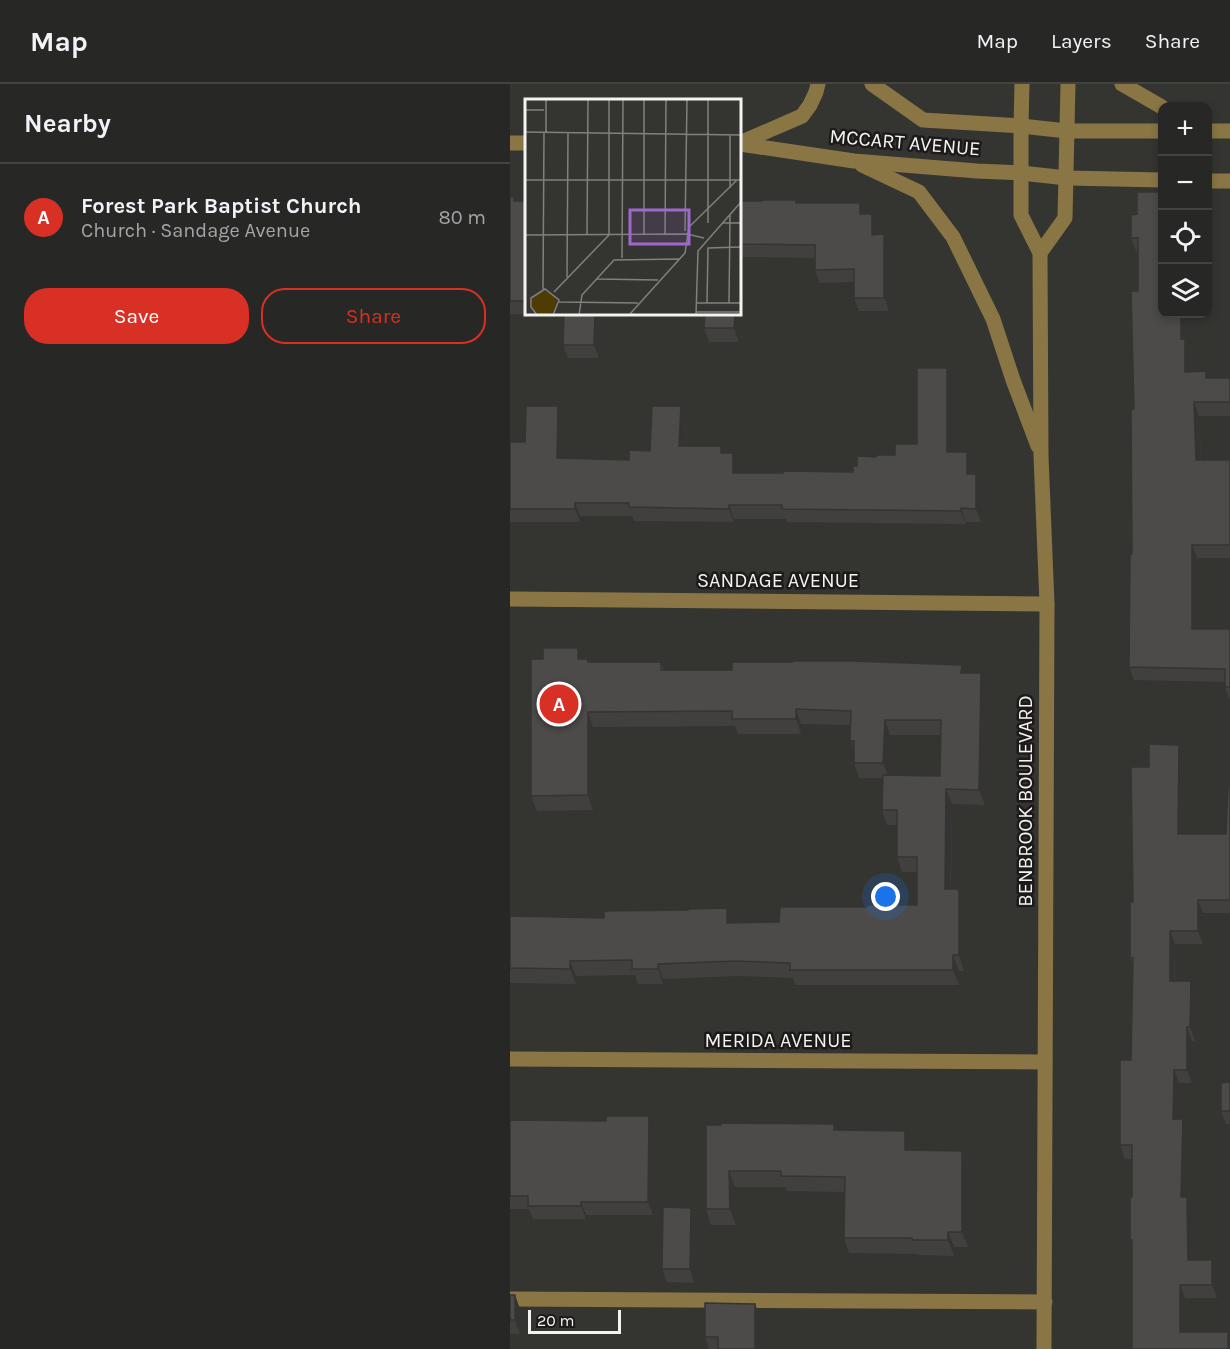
<!DOCTYPE html>
<html lang="en">
<head>
<meta charset="utf-8">
<style>
	body { margin:0; font-family:Karla,sans-serif; background:#333332; color:#f1f3f6 }
	.controls { position:absolute; right:18px; top:18px; display:grid; overflow:hidden; border-radius:12px; box-shadow:0 3px 9px #0003 }
	.controls button { width:54px; height:54px; display:grid; place-items:center; padding:0; border:0; border-bottom:2px solid #434442; background:#272725; color:#f1f3f6; font:30px sans-serif }
	.scale { position:absolute; left:18px; bottom:15px; width:93px; box-sizing:border-box; padding-left:6px; border:3px solid #f4f3f1; border-top:0; font-size:16px; line-height:21px; white-space:nowrap; color:#f4f3f1; -webkit-text-stroke:4px #1c1b1a; paint-order:stroke }
	.you { position:absolute; left:376px; top:813px; width:21px; height:21px; margin:-15px; border:4px solid #fff; border-radius:50%; background:#1a73e8; box-shadow:0 0 0 9px #1a73e833 }
	.badge { display:grid; place-items:center; width:39px; height:39px; border-radius:50%; background:#d93025; color:#fff; font-size:20px; font-weight:700 }
	.pin { position:absolute; translate:-50% -50%; border:3px solid #fff; box-shadow:0 2px 6px #0006 }
	.list { margin:0; padding:0; list-style:none }
	h2 { display:flex; justify-content:space-between; align-items:center; height:78px; margin:0; padding:0 24px; font-size:26px }
	h2 small { font-size:20px; font-weight:400; color:#a4a5a7 }
	.list li { display:grid; grid-template-columns:39px 1fr auto; gap:18px; align-items:center; box-sizing:border-box; height:108px; padding:0 24px; border-top:2px solid #434442 }
	.list b { display:block; font-size:22px; white-space:nowrap }
	.list p { margin:0; font-size:20px; white-space:nowrap; color:#a4a5a7 }
	.list em { font-size:20px; font-style:normal; color:#a4a5a7 }
	.actions { display:flex; gap:12px; padding:18px 24px }
	.actions a { flex:1; padding:14px 0; border:2px solid #d93025; border-radius:24px; text-align:center; font-size:21px; color:#d93025 }
	.actions .main { background:#d93025; color:#fff }
	.icon { flex:none; width:33px; height:33px; fill:none; stroke:currentColor; stroke-width:2; stroke-linecap:round; stroke-linejoin:round }
	.map { position:relative; flex:none; width:720px; height:1265px; overflow:hidden }
	header { display:flex; align-items:center; gap:36px; box-sizing:border-box; height:84px; padding:0 30px; background:#272725; border-bottom:2px solid #434442 }
	header strong { font-size:28px }
	nav { display:flex; gap:33px; margin-inline-start:auto; font-size:21px }
	main { display:flex }
	aside { flex:1; background:#272725 }
	.map>svg:first-child { display:block }
	.lines { fill:none; stroke-linecap:round; stroke-linejoin:round }
	.minor { stroke:#897644; stroke-width:15 }
	.wall { fill:#41403f; fill-rule:evenodd }
	.shaded-wall { fill:#353433 }
	.building { fill:#4c4b49; stroke:#353433; stroke-width:1.5 }
	.labels { text-anchor:middle; stroke-width:5; stroke-linejoin:round; paint-order:stroke }
	.street-label { font-size:20px; fill:#f4f3f1; stroke:#1c1b1a }
	.inset-road { fill:none; stroke:#81807e; stroke-width:1.5 }
	.view { fill:#9f68ce; fill-opacity:0.15; stroke:#9f68ce; stroke-width:3 }
	.inset-edge { fill:none; stroke:#f4f3f1; stroke-width:3 }
</style>
</head>
<body>
<header>
<strong>Map</strong>
<nav><a>Map</a><a>Layers</a><a>Share</a></nav>
</header>
<main>
<aside>
<h2>Nearby<small></small></h2>
<ul class="list">
<li><span class="badge">A</span><div><b>Forest Park Baptist Church</b><p>Church · Sandage Avenue</p></div><em>80 m</em></li>
</ul>
<div class="actions"><a class="main">Save</a><a>Share</a></div>
</aside>
<div class="map">
<svg width="720" height="1265" viewBox="0 0 720 1265">
	<rect width="100%" height="100%" fill="#343431"/>
	<g class="lines">
		<g class="minor">
			<path d="M362 0 413 36 511 42 557 47H652"/>
			<path d="M512 0 511 42V131L530 169 531 372 537 520 534 1265"/>
			<path d="M612 0 652 23"/>
			<path d="M698 47H720"/>
			<path d="M0 59H16"/>
			<path d="M230 59 292 32 300 21 306 8 308 0"/>
			<path d="M230 60 344 77 467 87 511 89 557 94 652 96"/>
			<path d="M352 81 409 108 443 153 483 235 503 296 528 362"/>
			<path d="M698 97H720"/>
			<path d="M530 169 555 134 558 0"/>
			<path d="M0 515 537 520"/>
			<path d="M0 975 535 978"/>
			<path d="M0 1215 535 1218"/>
		</g>
	</g>
	<g class="wall">
		<path d="M0 113 5 117H16V230H90L89 274H58L53 261 54 231 0 230Z"/>
		<path d="M286 116 287 119 354 130H362L367 143V151L374 150 379 164V227H349L344 214V198L310 199 305 186V174L230 173V117Z"/>
		<path d="M621 131 676 230V257L680 268V287L699 294H720V332H689L691 376H720V474H687V545H720V617L715 603V598L624 596 619 583 622 470 624 325 623 248 621 244 628 207V167H626L621 154Z"/>
		<path d="M230 222 229 258H199L194 244Z"/>
		<path d="M442 298V368H457L462 381V390H466L471 404V438H456V440L277 438 276 435H224V438L124 437 122 432H70V438H0V358H15L53 336 52 375 119 376 140 367 176 336 175 362 214 369 228 382V389L343 388 347 382 366 373 385 371 407 360Z"/>
		<path d="M68 564 72 575 79 578H151L154 586 455 589 476 604 475 721 442 720 441 805 454 820V887H449V901H285L283 894 230 892 153 895V900H128L125 891 66 892V900L0 899V832L222 839 269 838 357 823 407 821V788H392L387 773V741H377L372 726V694H349L344 679V665L340 655V641L291 640V650H228L225 642 83 643V726L27 727 21 712 33 575ZM380 651H431L430 692 379 691Z"/>
		<path d="M669 661 674 674 673 750H716L720 703V829H693V860H665V897H681L685 910V957H682V999H669L668 1035H673L678 1048 676 1113 682 1126V1176L707 1189V1214H675L622 1265V1161L620 1156 622 1113V1075H615L610 1061 621 976 623 881 620 874 623 818 639 683Z"/>
		<path d="M720 998V1040H716L711 1027Z"/>
		<path d="M0 1036 144 1045 143 1131H76V1135H23L19 1125H0Z"/>
		<path d="M324 1040 326 1046 401 1062V1066L452 1067 458 1082V1163H444V1172L408 1171 407 1170 339 1169 334 1154V1108L277 1107 275 1103H225L226 1141H201L196 1125V1041Z"/>
		<path d="M181 1124 185 1137 184 1199 157 1198 152 1185Z"/>
		<path d="M0 1211 10 1225V1250H0Z"/>
		<path d="M245 1220 250 1233V1265H199L195 1253Z"/>
	</g>
	<g class="shaded-wall">
		<path d="M350 119 355 132 350 130Z"/>
		<path d="M362 130 367 143V164L362 151Z"/>
		<path d="M374 150 379 164V227L374 214Z"/>
		<path d="M230 222 229 258 224 244 225 230H230Z"/>
		<path d="M85 230H90L89 274 84 261Z"/>
		<path d="M671 230H676V257L680 268V301L675 288 671 255Z"/>
		<path d="M437 284 442 298V381L437 368Z"/>
		<path d="M684 318 689 332 691 390 686 376Z"/>
		<path d="M48 322 53 336 52 388 47 374Z"/>
		<path d="M171 322 176 336 174 375 169 362Z"/>
		<path d="M457 368 462 381 461 403 457 390Z"/>
		<path d="M223 369 228 382V403L223 389Z"/>
		<path d="M466 390 471 404V438L466 425Z"/>
		<path d="M65 419 70 432V438L65 425Z"/>
		<path d="M219 421 224 435V438L219 425Z"/>
		<path d="M451 424 456 438V440L451 427Z"/>
		<path d="M682 461 687 474V558L682 545Z"/>
		<path d="M68 564 74 579 68 575Z"/>
		<path d="M471 589 476 604 475 721 469 706Z"/>
		<path d="M286 625 291 640V650L286 635Z"/>
		<path d="M78 628 83 643V726L78 711Z"/>
		<path d="M375 636 380 651 379 694 373 679Z"/>
		<path d="M669 661 674 674 673 764 668 750Z"/>
		<path d="M436 705 442 720 440 820 435 805Z"/>
		<path d="M449 805 454 820V887L449 871Z"/>
		<path d="M688 816 693 829V860L688 847Z"/>
		<path d="M217 824 222 839H217Z"/>
		<path d="M660 847 665 860 664 910 660 897Z"/>
		<path d="M443 871 449 887V901L443 886Z"/>
		<path d="M60 877 66 892V900L60 885Z"/>
		<path d="M148 880 153 895V900L148 885Z"/>
		<path d="M681 897 685 910V957L680 943Z"/>
		<path d="M677 943 682 957V999L677 986Z"/>
		<path d="M664 986 669 999 668 1048 663 1035Z"/>
		<path d="M139 1032 144 1045 143 1131 138 1118Z"/>
		<path d="M673 1035 678 1048 676 1126 671 1113Z"/>
		<path d="M395 1047 401 1062 400 1081 395 1066Z"/>
		<path d="M452 1067 458 1082V1163L452 1148Z"/>
		<path d="M219 1087 225 1103 226 1141 220 1125Z"/>
		<path d="M677 1113 682 1126 683 1189 678 1176Z"/>
		<path d="M71 1118 76 1131V1135L71 1122Z"/>
		<path d="M181 1124 185 1137 184 1199 180 1185Z"/>
		<path d="M438 1148 444 1163V1172L438 1156Z"/>
		<path d="M702 1176 707 1189V1214L702 1201Z"/>
		<path d="M670 1201 675 1214V1261L670 1248Z"/>
		<path d="M5 1211 10 1225V1250L5 1236Z"/>
		<path d="M245 1220 250 1233V1265H245Z"/>
		<path d="M718 1248 720 1254V1265H718Z"/>
	</g>
	<g class="building">
		<path d="M627 108H652V230H671V255H675V288L696 287V294H720V318H684L686 376H720V461H682V545H720V603H715V585L619 583 620 470H622L621 325H624L621 207H628V154H621V131L627 130Z"/>
		<path d="M0 113H4V117H16V217H0Z"/>
		<path d="M252 116H286V119H350V130H362V151L374 150V214H344V185L305 186V161L230 160V117H252Z"/>
		<path d="M54 230H85L84 261H53Z"/>
		<path d="M195 230H225L224 244H194Z"/>
		<path d="M407 284H437V368H457V390H466V425L451 424V427L272 425V421H219V425L119 423V419H65V425H0V358H15L16 322H48L47 374 119 376V366L140 367 142 322H171L169 362H211V369H223V389H273V387L343 388V382H347V372L366 373V371H385V360H407Z"/>
		<path d="M33 564H68V575H77L78 578H151V586H222V578H283V577H342L452 581 451 589H471L469 706 436 705 435 805H449V871H443V886H280V879L225 877 148 880V885H122V876L60 877V885L0 884V832L94 834V827L178 826V825L217 824V839L269 838 270 823H357V821H407V773H387V726H372L373 691 430 692 431 636H375L373 679H344V657H341L340 655 341 627 286 625V635H222V627L78 628V711L21 712V575H33Z"/>
		<path d="M639 660 669 661 668 750H716L718 702 720 703V816H688V847H660V897H681L680 943H677V986H664L663 1035H673L671 1113H677L678 1176H702V1201H670V1248H718V1265H622V1156H620V1113H622V1061H610V976H621L623 874H620V818H623L621 683H639Z"/>
		<path d="M720 998V1027H711V999Z"/>
		<path d="M96 1032H139L138 1118H71V1122H18V1112H0V1036L96 1037Z"/>
		<path d="M211 1039 324 1040V1046L395 1047V1066L452 1067V1148H438V1156H402V1154H334L335 1093 271 1092V1087H219L220 1125H196V1041H211Z"/>
		<path d="M153 1123 181 1124 180 1185H152Z"/>
		<rect x="0" y="1211" width="5" height="25"/>
		<path d="M195 1219 245 1220V1265H208V1253H195Z"/>
	</g>
	<g class="labels">
		<g class="street-label">
			<text transform="translate(395 58) rotate(5)" y="7">MCCART AVENUE</text>
			<text x="268" y="503">SANDAGE AVENUE</text>
			<text transform="translate(515 717) rotate(-90)" y="7">BENBROOK BOULEVARD</text>
			<text x="268" y="963">MERIDA AVENUE</text>
		</g>
	</g>
	<g transform="translate(15 15)">
		<rect width="216" height="216" fill="#343431"/>
		<path d="M7 204a12 12 0 1 1 24 0a12 12 0 1 1-24 0Z" fill="#4e3c03"/>
		<path class="inset-road" d="M0 11H19M0 33 216 36M21 33V0M0 81H216M205 89V36M183 124V0M197 124H216M160 132 162 0M0 136 162 135 179 139M62 136 63 0M119 136V0M140 136 141 0M97 159 98 0M42 178 43 34M72 180 133 181M18 190 19 34M29 193 84 136V0M34 203 113 204M171 204H216M182 204 183 149 216 148M204 204 205 116M171 213H216M12 216 6 208V199L20 190 34 201 28 216M54 216 57 196 89 161 154 160M104 216 160 154 164 128 212 81M171 216 173 152 216 103"/>
		<path class="view" d="M105 111H164V145H105Z"/>
		<rect width="216" height="216" class="inset-edge"/>
	</g>
</svg>
<div class="controls">
<button>+</button>
<button>−</button>
<button><svg class="icon" aria-label="locate" viewBox="0 0 24 24"><circle cx="12" cy="12" r="6"/><path d="M12 2v4M12 18v4M2 12h4M18 12h4"/></svg></button>
<button><svg class="icon" aria-label="layers" viewBox="0 0 24 24"><path d="M12 4l9 5-9 5-9-5zM3 14l9 5 9-5"/></svg></button>
</div>
<div class="scale">20 m</div>
<div class="you"></div>
<div class="pin badge" style="left:49px;top:620px">A</div>
</div>
</main>
</body>
</html>
